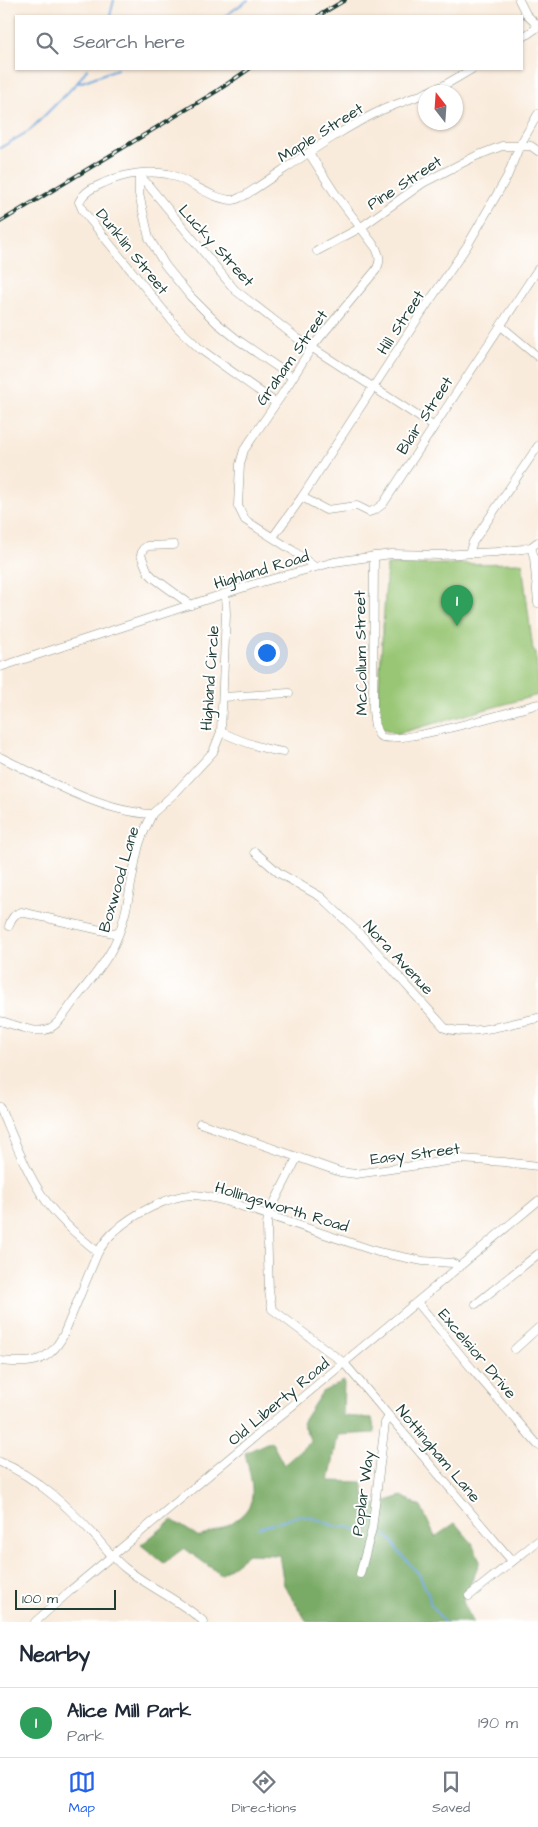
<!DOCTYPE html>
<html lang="en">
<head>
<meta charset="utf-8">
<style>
	body { margin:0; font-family:"Architects Daughter",sans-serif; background:#f2f2f3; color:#1f2937 }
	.compass { position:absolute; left:418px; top:85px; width:45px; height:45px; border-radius:50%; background:#fff; box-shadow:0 1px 4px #0004; rotate:343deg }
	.scale { position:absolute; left:15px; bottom:12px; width:101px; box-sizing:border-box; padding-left:5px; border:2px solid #1f3d34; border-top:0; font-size:14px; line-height:18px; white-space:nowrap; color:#1f3d34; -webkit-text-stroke:4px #fff; paint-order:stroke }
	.you { position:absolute; left:266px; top:652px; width:18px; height:18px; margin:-12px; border:4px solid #fff; border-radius:50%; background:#1a73e8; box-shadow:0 0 0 8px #1a73e833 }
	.badge { display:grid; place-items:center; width:32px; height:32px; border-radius:50%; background:#2563eb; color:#fff; font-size:16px; font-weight:700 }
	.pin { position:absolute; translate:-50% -41px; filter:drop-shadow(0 1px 2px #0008) }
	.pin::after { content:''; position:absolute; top:26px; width:18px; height:15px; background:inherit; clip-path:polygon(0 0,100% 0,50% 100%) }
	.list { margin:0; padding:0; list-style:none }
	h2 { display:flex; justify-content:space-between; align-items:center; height:65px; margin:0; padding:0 20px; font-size:21px }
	h2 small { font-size:16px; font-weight:400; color:#747a83 }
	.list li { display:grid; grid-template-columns:32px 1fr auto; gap:15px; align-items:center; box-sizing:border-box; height:70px; padding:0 20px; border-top:1px solid #e0e1e3 }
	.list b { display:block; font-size:19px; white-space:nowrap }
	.list p { margin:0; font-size:16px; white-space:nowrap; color:#747a83 }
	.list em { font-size:16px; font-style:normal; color:#747a83 }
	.icon { flex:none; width:28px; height:28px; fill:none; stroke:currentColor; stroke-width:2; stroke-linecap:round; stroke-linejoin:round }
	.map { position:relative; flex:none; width:538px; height:1622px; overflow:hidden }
	.search { position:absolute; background:#fff; box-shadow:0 1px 4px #0004; left:15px; right:15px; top:15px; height:55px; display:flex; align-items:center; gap:12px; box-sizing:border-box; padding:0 18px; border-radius:0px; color:#747a83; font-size:19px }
	.sheet { height:135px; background:#fff }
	nav { display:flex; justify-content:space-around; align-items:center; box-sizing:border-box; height:70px; border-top:1px solid #e0e1e3; background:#fff; font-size:14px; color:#747a83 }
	nav a { display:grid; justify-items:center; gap:2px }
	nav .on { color:#2563eb }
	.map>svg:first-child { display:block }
	.green { fill:#99c674; stroke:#5c8254 }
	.forest { fill:#7aab66; stroke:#4c744d }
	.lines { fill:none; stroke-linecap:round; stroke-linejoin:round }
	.stream { stroke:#69a5da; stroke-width:2 }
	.minor-casing { stroke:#8c9488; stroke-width:9 }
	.minor { stroke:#fff; stroke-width:8 }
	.rail-casing { stroke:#1f3d34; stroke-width:4 }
	.rail { stroke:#fff; stroke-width:2; stroke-dasharray:5.5; stroke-linecap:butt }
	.labels { text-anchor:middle; stroke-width:4; stroke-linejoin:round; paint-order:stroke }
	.street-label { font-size:16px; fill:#1f3d34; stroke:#fff }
</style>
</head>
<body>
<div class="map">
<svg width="538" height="1622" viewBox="0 0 538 1622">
	<rect width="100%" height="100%" fill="#fff"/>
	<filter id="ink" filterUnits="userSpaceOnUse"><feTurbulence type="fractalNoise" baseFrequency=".02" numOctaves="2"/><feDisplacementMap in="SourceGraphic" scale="10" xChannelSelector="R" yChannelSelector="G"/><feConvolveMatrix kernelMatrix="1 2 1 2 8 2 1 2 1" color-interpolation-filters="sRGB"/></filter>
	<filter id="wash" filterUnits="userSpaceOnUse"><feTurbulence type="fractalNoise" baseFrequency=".0096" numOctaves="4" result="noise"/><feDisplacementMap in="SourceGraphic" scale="20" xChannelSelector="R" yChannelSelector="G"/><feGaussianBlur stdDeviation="1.12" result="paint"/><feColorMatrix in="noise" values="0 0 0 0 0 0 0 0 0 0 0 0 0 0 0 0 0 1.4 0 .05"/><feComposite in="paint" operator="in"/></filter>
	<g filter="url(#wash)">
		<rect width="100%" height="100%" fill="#f9ebdb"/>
		<path class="green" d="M522 563 533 650 536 653 538 695 396 734 380 727 378 702 387 565Z"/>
		<path class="forest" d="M344 1381 343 1416 372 1418 375 1433 338 1435 329 1481 362 1482 367 1507 402 1496 421 1507 435 1537 455 1523 473 1544 480 1561 463 1602 473 1622H307L284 1585 279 1555 248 1554 221 1575 184 1548 164 1563 141 1545 172 1520 199 1537C218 1530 250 1519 252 1496 253 1483 248 1466 245 1453L271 1441 284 1465 311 1441 302 1423 322 1392Z"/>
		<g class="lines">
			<g class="stream">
				<path d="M110 16 114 0"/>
				<path d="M225 16 248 0"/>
				<path d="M79 83 117 69"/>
				<path d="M0 148 29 131 77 83 87 69"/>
				<path d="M258 1528 297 1516 311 1517 337 1527 345 1526 359 1530"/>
				<path d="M382 1533 391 1539 398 1551 419 1574 429 1596 430 1603 444 1622"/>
			</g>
		</g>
	</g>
	<g filter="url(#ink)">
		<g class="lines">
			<g class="minor-casing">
				<g id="minor">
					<path d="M519 0 526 14 538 26"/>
					<path d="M522 38 538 27"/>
					<path d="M427 92 443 86 472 69"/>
					<path d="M309 153 334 192 376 248C380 257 381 261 376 270L312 347 279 399 244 450 240 464 238 506 245 520 292 550 315 567"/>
					<path d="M139 174 235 290 297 338 433 426"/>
					<path d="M139 174V194L149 238 165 265 190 296 217 323 238 340 292 377"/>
					<path d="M317 251 360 228 423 183 476 156 502 146H531L538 151"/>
					<path d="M501 326 538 357"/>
					<path d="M276 403 200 349 177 327 83 211 79 202C85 190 95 187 106 182 124 174 149 170 168 174 188 179 212 200 233 200 236 200 240 197 244 196 289 167 333 133 382 110 396 104 411 99 426 93"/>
					<path d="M302 497 326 510 357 506 369 512 375 510 383 504 538 269"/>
					<path d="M273 537 302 497 422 312 467 246 507 177 520 145 538 114"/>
					<path d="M174 545 147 546 143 549 141 555 148 572 154 578 191 605"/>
					<path d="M531 547 534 557 538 603"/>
					<path d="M469 553 473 542 538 446"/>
					<path d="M374 556 373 710C374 718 374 730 380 736 393 747 517 710 538 704"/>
					<path d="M0 667 251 585 334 562 391 554 440 555 496 552 523 549 531 547 538 542"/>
					<path d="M223 697 289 693"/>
					<path d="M221 732C241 741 261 749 283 752"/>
					<path d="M0 757C46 779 100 812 152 814L177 791 213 752 221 732 226 614 225 594"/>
					<path d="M255 852 279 873 321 897 364 938 445 1028C470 1037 511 1023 538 1018"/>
					<path d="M9 926C11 918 14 914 21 912L118 934"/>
					<path d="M0 1021C14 1024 31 1033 45 1030 58 1027 66 1011 74 1001 87 984 102 968 112 949 129 917 130 879 139 845 142 834 148 824 152 814"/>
					<path d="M0 1107C14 1139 26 1173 46 1201 60 1221 79 1237 98 1252"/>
					<path d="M200 1123 340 1172 356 1174 461 1159 504 1162 538 1166"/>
					<path d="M297 1158 268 1215 267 1226 269 1291 272 1309 344 1363 512 1561"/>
					<path d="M417 1302 473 1370 538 1445"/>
					<path d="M476 1304 538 1254"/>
					<path d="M515 1349 538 1328"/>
					<path d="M0 1361C30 1363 47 1365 63 1336L98 1252C103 1244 108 1237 115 1231 132 1215 168 1196 191 1195 203 1195 214 1198 226 1201L378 1252 423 1261 452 1263 460 1267"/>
					<path d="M0 1462C37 1477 70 1509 96 1537 105 1548 114 1559 125 1568 150 1588 180 1600 204 1622"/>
					<path d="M360 1574 372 1529 385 1423 389 1416"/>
					<path d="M469 1596 538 1541"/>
					<path d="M35 1622 71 1590 538 1201"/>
				</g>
			</g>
			<use href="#minor" class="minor"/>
			<g class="rail-casing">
				<g id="rail">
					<path d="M318 16 345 0"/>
					<path d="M0 222 217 91 249 69"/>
				</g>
			</g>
			<use href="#rail" class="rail"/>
		</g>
	</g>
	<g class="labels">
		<g class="street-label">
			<text transform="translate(320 132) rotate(-32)" y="6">Maple Street</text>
			<text transform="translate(404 182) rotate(-33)" y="6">Pine Street</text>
			<text transform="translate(217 245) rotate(48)" y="6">Lucky Street</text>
			<text transform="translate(133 251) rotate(51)" y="6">Dunklin Street</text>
			<text transform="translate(400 322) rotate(-57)" y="6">Hill Street</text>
			<text transform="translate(291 357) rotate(-55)" y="6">Graham Street</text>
			<text transform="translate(424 415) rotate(-57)" y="6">Blair Street</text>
			<text transform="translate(261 569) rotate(-17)" y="6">Highland Road</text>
			<text transform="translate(360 653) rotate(-91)" y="6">McCollum Street</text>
			<text transform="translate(209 678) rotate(-86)" y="6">Highland Circle</text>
			<text transform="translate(118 879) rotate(-74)" y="6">Boxwood Lane</text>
			<text transform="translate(399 957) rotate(47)" y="6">Nora Avenue</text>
			<text transform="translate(415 1153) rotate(-7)" y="6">Easy Street</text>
			<text transform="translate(282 1206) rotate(17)" y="6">Hollingsworth Road</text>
			<text transform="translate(478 1353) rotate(50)" y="6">Excelsior Drive</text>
			<text transform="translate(278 1401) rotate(-40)" y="6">Old Liberty Road</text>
			<text transform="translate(439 1453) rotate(50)" y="6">Nottingham Lane</text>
			<text transform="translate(362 1493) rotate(-82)" y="6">Poplar Way</text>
		</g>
	</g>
</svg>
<svg class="compass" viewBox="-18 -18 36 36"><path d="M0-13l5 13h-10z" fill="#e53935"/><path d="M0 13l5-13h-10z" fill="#747a83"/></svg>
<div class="scale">100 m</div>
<div class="you"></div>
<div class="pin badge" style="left:457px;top:626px;background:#2e9e5b">1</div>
<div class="search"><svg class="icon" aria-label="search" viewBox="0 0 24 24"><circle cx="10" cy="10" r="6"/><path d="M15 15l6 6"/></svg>Search here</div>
</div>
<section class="sheet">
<h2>Nearby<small></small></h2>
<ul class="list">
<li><span class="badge" style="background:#2e9e5b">1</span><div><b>Alice Mill Park</b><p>Park</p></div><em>190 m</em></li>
</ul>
</section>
<nav>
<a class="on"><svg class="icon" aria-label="map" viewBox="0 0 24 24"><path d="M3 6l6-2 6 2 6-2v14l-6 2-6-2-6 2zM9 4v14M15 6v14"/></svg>Map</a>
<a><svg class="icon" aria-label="directions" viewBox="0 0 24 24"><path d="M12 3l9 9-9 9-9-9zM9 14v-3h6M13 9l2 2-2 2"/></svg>Directions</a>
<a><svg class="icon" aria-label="saved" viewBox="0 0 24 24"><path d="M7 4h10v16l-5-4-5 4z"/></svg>Saved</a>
</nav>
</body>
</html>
